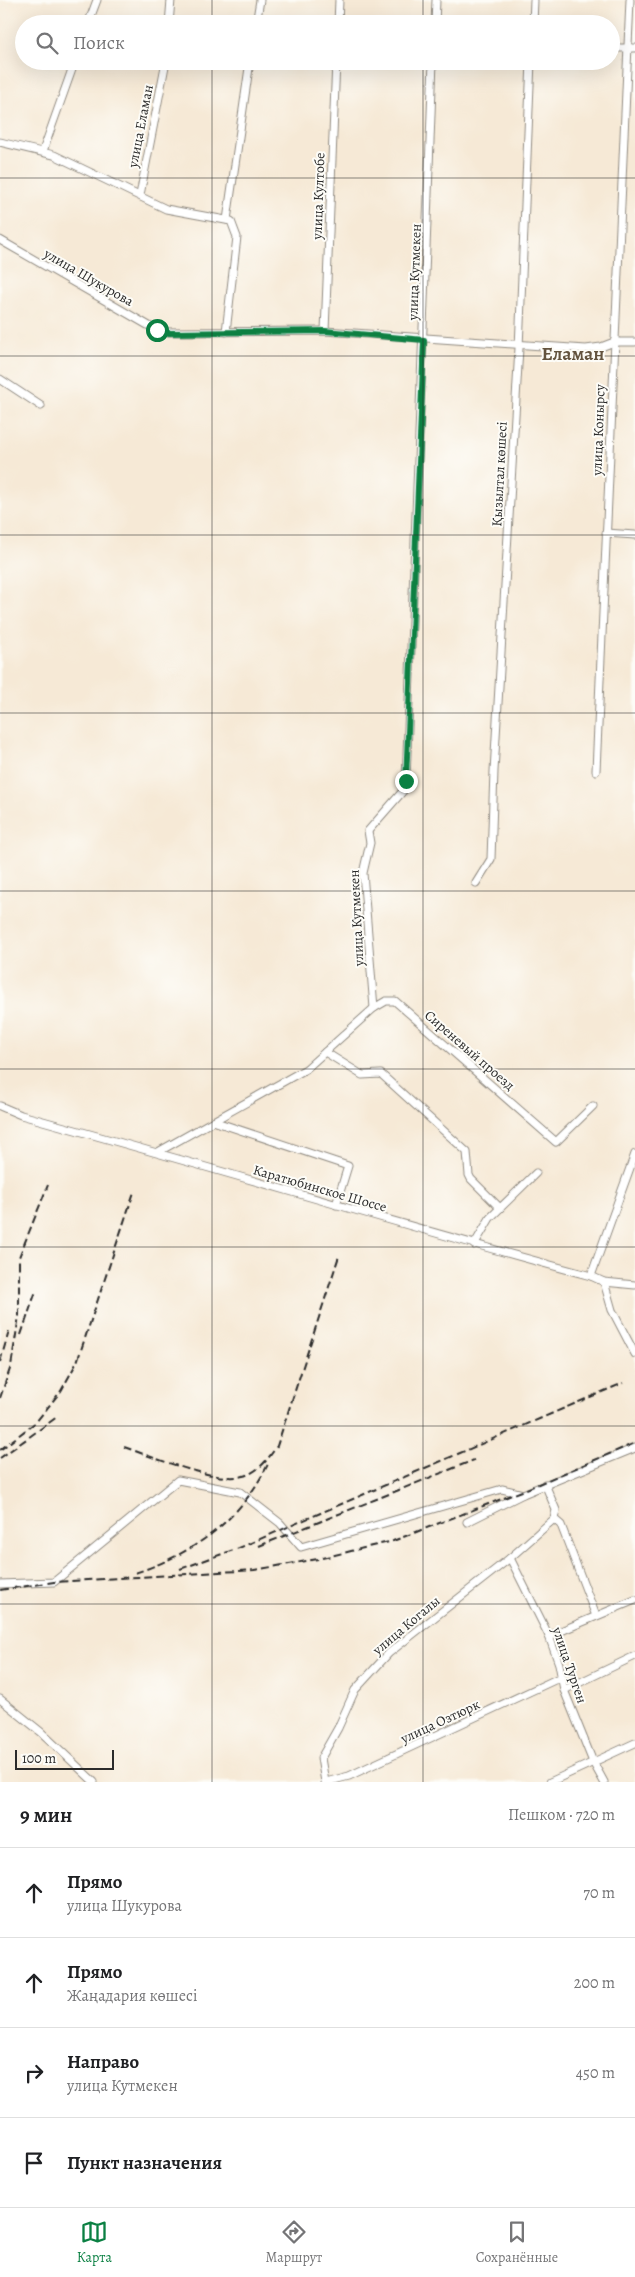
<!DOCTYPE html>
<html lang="ru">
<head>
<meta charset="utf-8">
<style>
	body { margin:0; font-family:Alegreya,serif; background:#f2f2f2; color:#202124 }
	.scale { position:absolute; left:15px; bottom:12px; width:99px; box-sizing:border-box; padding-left:5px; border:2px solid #2b2b2b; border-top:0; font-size:14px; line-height:18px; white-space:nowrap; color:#2b2b2b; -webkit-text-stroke:4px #fdfcf7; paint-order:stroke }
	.stop { position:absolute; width:15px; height:15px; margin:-11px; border:4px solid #0b8043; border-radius:50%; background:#fff }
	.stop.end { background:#0b8043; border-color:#fff; box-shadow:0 1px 5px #0008 }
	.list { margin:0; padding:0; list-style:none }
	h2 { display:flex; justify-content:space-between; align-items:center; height:65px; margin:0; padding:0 20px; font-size:21px }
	h2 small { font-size:16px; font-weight:400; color:#757577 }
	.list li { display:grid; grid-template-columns:32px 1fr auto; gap:15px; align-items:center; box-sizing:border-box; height:90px; padding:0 20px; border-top:1px solid #e0e0e0 }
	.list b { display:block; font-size:19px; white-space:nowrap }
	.list p { margin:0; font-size:16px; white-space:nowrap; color:#757577 }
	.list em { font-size:16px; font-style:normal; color:#757577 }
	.icon { flex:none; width:28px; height:28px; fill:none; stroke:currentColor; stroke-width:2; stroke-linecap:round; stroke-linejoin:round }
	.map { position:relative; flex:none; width:635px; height:1782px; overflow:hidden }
	.search { position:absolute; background:#fff; box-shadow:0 5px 20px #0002; left:15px; right:15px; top:15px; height:55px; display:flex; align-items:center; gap:12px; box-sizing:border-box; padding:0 18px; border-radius:28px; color:#757577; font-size:19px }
	.sheet { height:425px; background:#fff }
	nav { display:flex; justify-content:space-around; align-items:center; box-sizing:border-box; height:70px; border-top:1px solid #e0e0e0; background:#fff; font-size:14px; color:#757577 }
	nav a { display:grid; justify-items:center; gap:2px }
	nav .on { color:#0b8043 }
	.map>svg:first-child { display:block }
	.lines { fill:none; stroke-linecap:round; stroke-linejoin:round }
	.minor-casing { stroke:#908a80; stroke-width:9 }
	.minor { stroke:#fff; stroke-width:7 }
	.rail { stroke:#2b2b2b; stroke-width:2; stroke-dasharray:8 4; stroke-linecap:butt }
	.route { stroke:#0b8043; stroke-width:6 }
	.grid { fill:none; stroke:#2b2b2b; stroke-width:1; stroke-opacity:0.55 }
	.labels { text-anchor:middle; stroke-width:4; stroke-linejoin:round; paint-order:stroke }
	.street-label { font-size:14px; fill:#2b2b2b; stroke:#fdfcf7 }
	.district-label { font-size:19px; font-weight:bold; fill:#64543f; stroke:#fdfcf7 }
</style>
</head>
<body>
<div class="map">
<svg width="635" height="1782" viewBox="0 0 635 1782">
	<rect width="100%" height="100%" fill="#fdfcf7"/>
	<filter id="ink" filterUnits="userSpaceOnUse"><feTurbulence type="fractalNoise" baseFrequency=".02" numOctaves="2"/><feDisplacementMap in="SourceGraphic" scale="10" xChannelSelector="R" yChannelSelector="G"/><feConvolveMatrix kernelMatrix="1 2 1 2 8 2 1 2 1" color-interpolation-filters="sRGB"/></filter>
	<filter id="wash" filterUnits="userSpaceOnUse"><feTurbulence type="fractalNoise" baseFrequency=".0096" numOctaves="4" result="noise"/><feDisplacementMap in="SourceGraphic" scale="20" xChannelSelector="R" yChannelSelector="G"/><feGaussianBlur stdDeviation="1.12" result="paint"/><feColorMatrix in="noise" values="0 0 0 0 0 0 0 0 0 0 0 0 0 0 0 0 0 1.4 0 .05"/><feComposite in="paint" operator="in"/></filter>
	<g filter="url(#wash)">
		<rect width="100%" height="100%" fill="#f6e9d6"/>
	</g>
	<g filter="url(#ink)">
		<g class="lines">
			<g class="minor-casing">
				<g id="minor">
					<path d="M88 24 97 0"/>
					<path d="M169 24 171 0"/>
					<path d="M256 24 260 0"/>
					<path d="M338 24 339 0"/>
					<path d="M435 24 436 0"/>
					<path d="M533 24 534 0"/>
					<path d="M611 48H635"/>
					<path d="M0 142 54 155 166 209 231 221 237 237 226 332"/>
					<path d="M43 151 75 61"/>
					<path d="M140 195 166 61"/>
					<path d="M227 220 250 61"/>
					<path d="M0 240 151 327 163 332 325 331 586 349 601 347 614 342H635"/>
					<path d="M325 331 336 61"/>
					<path d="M0 379 41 406"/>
					<path d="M606 533 635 535"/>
					<path d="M596 771 630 0"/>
					<path d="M476 883 491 859 494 771 519 348 531 61"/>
					<path d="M374 1008 363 873 370 843 368 831 403 791 406 781 433 61"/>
					<path d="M325 1052 362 1075 381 1074 467 1152 469 1175 471 1179 500 1208"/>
					<path d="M0 1106 21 1115C212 1167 400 1225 591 1276L604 1282 635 1285"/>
					<path d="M213 1121 348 1166 336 1205"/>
					<path d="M158 1152 306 1069 374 1008 386 1001H395L556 1142 593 1106"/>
					<path d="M474 1245 490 1218 536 1173"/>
					<path d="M591 1276 635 1154"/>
					<path d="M604 1282 612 1310 635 1354"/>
					<path d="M545 1484 556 1510 554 1519"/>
					<path d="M554 1519 561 1525 596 1616"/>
					<path d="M467 1522 523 1494 635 1448"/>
					<path d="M510 1558 549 1636 559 1664 564 1690 593 1762 604 1782"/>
					<path d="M0 1584 54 1582 178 1480 240 1492 280 1523 301 1547 502 1489 523 1494"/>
					<path d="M549 1636 635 1600"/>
					<path d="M564 1690 635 1656"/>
					<path d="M0 1699 41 1732 94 1782"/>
					<path d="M325 1782 321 1758 338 1728 355 1690 389 1653 510 1558 554 1519"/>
					<path d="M326 1782 349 1776 561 1677"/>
					<path d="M550 1782 635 1743"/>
				</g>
			</g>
			<use href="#minor" class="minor"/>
			<g class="rail">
				<path d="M21 1335 36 1291"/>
				<path d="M0 1362 10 1328"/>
				<path d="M0 1398 11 1366 19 1316V1257L48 1185"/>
				<path d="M124 1447C153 1457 215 1483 243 1476 259 1472 268 1459 277 1446L339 1256"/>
				<path d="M0 1450 36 1422 61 1391 77 1362 134 1192"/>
				<path d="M0 1458 57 1417"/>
				<path d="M259 1546 474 1460"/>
				<path d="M180 1569 239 1548 623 1383"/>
				<path d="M135 1573C195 1553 242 1519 269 1462"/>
				<path d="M0 1590 54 1582 254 1570 318 1559 393 1541 522 1491 635 1443"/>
			</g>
		</g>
	</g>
	<g class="lines" filter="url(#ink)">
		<path class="route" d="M157 330 169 333 325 331 424 340 406 781"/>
	</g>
	<path class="grid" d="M212 0V24M423 0V24M212 61V1782M423 61V1782M0 178H635M0 356H635M0 535H635M0 713H635M0 891H635M0 1069H635M0 1247H635M0 1426H635M0 1604H635"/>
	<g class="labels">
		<g class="street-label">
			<text transform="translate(140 126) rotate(-79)" y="5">улица Еламан</text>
			<text transform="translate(318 196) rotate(-88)" y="5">улица Култобе</text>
			<text transform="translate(414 272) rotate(-88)" y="5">улица Кутмекен</text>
			<text transform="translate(89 277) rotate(30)" y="5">улица Шукурова</text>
			<text transform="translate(598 430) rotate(-88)" y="5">улица Конырсу</text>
			<text transform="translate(499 474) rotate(-87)" y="5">Қызылтал көшесі</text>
			<text transform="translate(356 918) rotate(-93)" y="5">улица Кутмекен</text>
			<text transform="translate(470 1050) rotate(41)" y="5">Сиреневый проезд</text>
			<text transform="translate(320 1188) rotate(16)" y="5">Каратюбинское Шоссе</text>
			<text transform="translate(406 1625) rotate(-40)" y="5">улица Когалы</text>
			<text transform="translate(570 1665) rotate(71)" y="5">улица Турген</text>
			<text transform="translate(440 1721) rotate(-25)" y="5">улица Озтюрк</text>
		</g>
		<g class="district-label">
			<text x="573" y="360">Еламан</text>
		</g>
	</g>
</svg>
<div class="scale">100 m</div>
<div class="stop" style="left:157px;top:330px"></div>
<div class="stop end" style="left:406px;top:781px"></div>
<div class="search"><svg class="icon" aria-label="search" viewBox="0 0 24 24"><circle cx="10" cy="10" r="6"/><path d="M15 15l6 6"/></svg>Поиск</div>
</div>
<section class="sheet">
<h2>9 мин<small>Пешком · 720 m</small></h2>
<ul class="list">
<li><svg class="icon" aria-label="ahead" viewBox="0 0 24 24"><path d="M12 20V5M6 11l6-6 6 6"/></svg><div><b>Прямо</b><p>улица Шукурова</p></div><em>70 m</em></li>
<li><svg class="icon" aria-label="ahead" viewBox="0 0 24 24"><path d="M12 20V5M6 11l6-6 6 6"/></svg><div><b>Прямо</b><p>Жаңадария көшесі</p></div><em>200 m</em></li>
<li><svg class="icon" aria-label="right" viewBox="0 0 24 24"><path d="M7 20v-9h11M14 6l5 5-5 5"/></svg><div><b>Направо</b><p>улица Кутмекен</p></div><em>450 m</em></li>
<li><svg class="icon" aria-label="arrive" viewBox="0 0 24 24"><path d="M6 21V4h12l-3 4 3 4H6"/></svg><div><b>Пункт назначения</b></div></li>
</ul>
</section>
<nav>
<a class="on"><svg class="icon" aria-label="map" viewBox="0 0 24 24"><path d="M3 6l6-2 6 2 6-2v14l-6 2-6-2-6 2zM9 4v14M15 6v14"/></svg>Карта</a>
<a><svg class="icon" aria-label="directions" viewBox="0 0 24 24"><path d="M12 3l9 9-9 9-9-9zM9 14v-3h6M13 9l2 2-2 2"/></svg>Маршрут</a>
<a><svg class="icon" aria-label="saved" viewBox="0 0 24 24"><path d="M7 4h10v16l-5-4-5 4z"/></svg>Сохранённые</a>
</nav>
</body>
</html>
